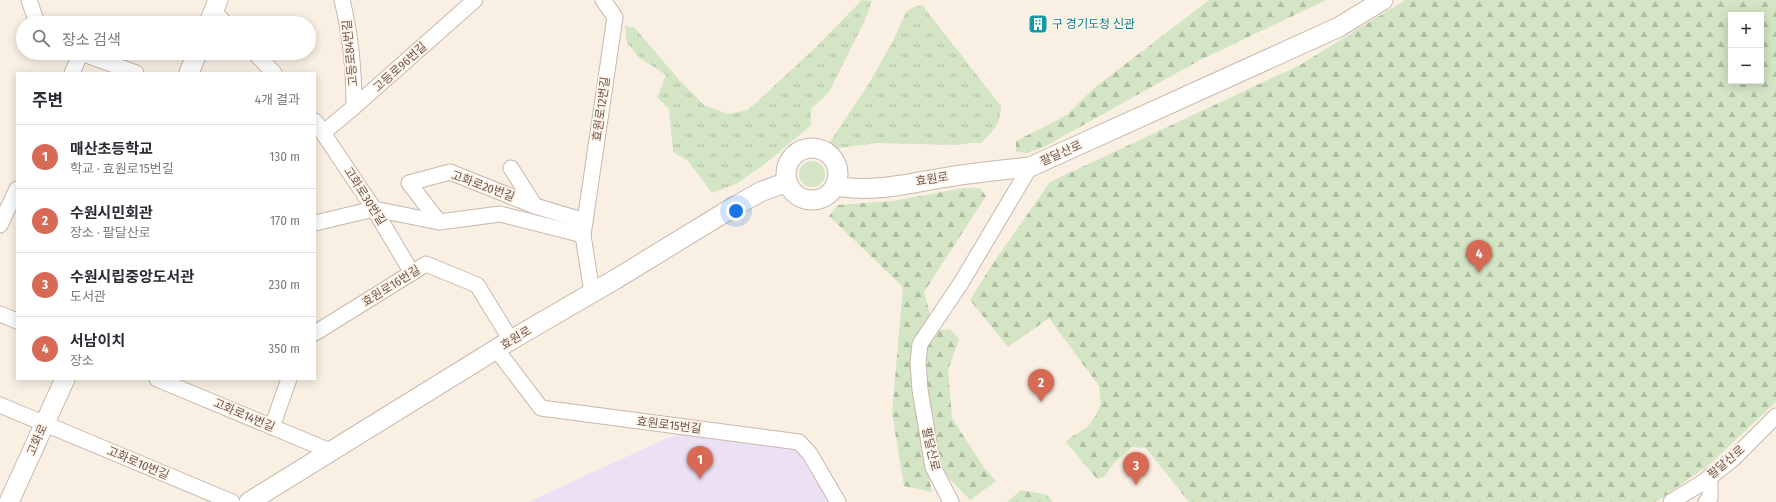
<!DOCTYPE html>
<html lang="ko">
<head>
<meta charset="utf-8">
<style>
	body { margin:0; font-family:"Fira Sans Condensed","Noto Sans KR",sans-serif; background:#f7f7f7; color:#2b2b33 }
	.controls { position:absolute; right:12px; top:12px; display:grid; overflow:hidden; border-radius:0px; box-shadow:0 2px 10px #0003 }
	.controls button { width:36px; height:36px; display:grid; place-items:center; padding:0; border:0; border-bottom:1px solid #e1e1e2; background:#fff; color:#2b2b33; font:20px sans-serif }
	.you { position:absolute; left:736px; top:211px; width:14px; height:14px; margin:-10px; border:3px solid #fff; border-radius:50%; background:#1a73e8; box-shadow:0 0 0 6px #1a73e833 }
	.badge { display:grid; place-items:center; width:26px; height:26px; border-radius:50%; background:#d76a55; color:#fff; font-size:13px; font-weight:700 }
	.pin { position:absolute; translate:-50% -33px; filter:drop-shadow(0 1px 2px #0008) }
	.pin::after { content:''; position:absolute; top:21px; width:14px; height:12px; background:inherit; clip-path:polygon(0 0,100% 0,50% 100%) }
	.list { margin:0; padding:0; list-style:none }
	h2 { display:flex; justify-content:space-between; align-items:center; height:52px; margin:0; padding:0 16px; font-size:17px }
	h2 small { font-size:13px; font-weight:400; color:#7c7c81 }
	.list li { display:grid; grid-template-columns:26px 1fr auto; gap:12px; align-items:center; box-sizing:border-box; height:64px; padding:0 16px; border-top:1px solid #e1e1e2 }
	.list b { display:block; font-size:15px; white-space:nowrap }
	.list p { margin:0; font-size:13px; white-space:nowrap; color:#7c7c81 }
	.list em { font-size:13px; font-style:normal; color:#7c7c81 }
	.icon { flex:none; width:22px; height:22px; fill:none; stroke:currentColor; stroke-width:2; stroke-linecap:round; stroke-linejoin:round }
	.map { position:relative; flex:none; width:1776px; height:502px; overflow:hidden }
	.search { position:absolute; background:#fff; box-shadow:0 2px 10px #0003; left:16px; top:16px; width:300px; height:44px; display:flex; align-items:center; gap:10px; box-sizing:border-box; padding:0 14px; border-radius:22px; color:#7c7c81; font-size:15px }
	.panel { position:absolute; background:#fff; box-shadow:0 2px 10px #0003; left:16px; top:72px; width:300px; height:308px; border-radius:0px }
	.map>svg:first-child { display:block }
	.education { fill:#ece0f5 }
	.grass { fill:#d3e5c4 }
	.forest { fill:url(#forest-firs); fill-rule:evenodd }
	.park { fill:url(#park-tufts) }
	.lines { fill:none; stroke-linecap:round; stroke-linejoin:round }
	.minor-casing { stroke:#c9b7ab; stroke-width:17 }
	.tertiary-casing { stroke:#c9b7ab; stroke-width:21 }
	.minor { stroke:#fff; stroke-width:15 }
	.tertiary { stroke:#fff; stroke-width:19 }
	.labels { text-anchor:middle; stroke-width:3.5; stroke-linejoin:round; paint-order:stroke }
	.culture-label { font-size:12px; fill:#0d838f; stroke:#fdf4e9; text-anchor:start }
	.street-label { font-size:12px; fill:#6f564c; stroke:#fdf4e9 }
</style>
</head>
<body>
<div class="map">
<svg width="1776" height="502" viewBox="0 0 1776 502">
	<defs>
		<pattern id="forest-firs" width="22" height="20" patternUnits="userSpaceOnUse"><rect width="22" height="20" fill="#d3e5c4"/><path d="M5 1l3.5 6h-7zM16 11l3.5 6h-7z" fill="#afbca1"/></pattern>
		<pattern id="park-tufts" width="24" height="20" patternUnits="userSpaceOnUse"><rect width="24" height="20" fill="#d3e5c4"/><path d="M3 7l-1-3M5 7V3M7 7l1-3M15 17l-1-3M17 17v-4M19 17l1-3" fill="none" stroke="#afbca1"/></pattern>
	</defs>
	<rect width="100%" height="100%" fill="#f9f0e3"/>
	<path class="education" d="M682 434 798 445 835 502H528L665 439Z"/>
	<circle class="grass" cx="812" cy="174" r="13"/>
	<g class="forest">
		<path d="M1209 0H1326L1200 60 1042 148 1026 153 1016 152V141L1067 115 1093 89Z"/>
		<path d="M1405 0H1776V402L1710 464 1656 502H1189L1146 448 1132 447 1115 462 1104 477 1097 479 1066 442 1070 438 1087 427 1096 415 1101 403 1099 386 1049 318 1008 347 970 300 992 265 1050 182 1300 65ZM1731 15H1761V81H1731Z"/>
		<path d="M964 188H980L986 196 924 292 930 314 913 354 917 422 932 492 904 486 892 413 903 287 829 216 838 205 893 201Z"/>
		<path d="M950 329 959 339 948 370 952 418 983 466 996 481 970 500 947 476 934 447 927 407 923 345 933 331Z"/>
		<path d="M1021 490 1047 495 1053 502H1007Z"/>
	</g>
	<g class="park">
		<path d="M862 0 872 1 864 22 829 92 811 109V125L765 164 736 184 712 193 688 161 673 152 669 109 657 97 666 75 640 58 627 43 625 26 635 28 680 81 704 105 728 114 747 110 757 102 816 47Z"/>
		<path d="M922 5 1001 106C1000 127 994 129 981 143H969L958 145 877 143 831 149 830 142 868 85 892 43 906 12 914 7Z"/>
	</g>
	<g class="lines">
		<g class="minor-casing">
			<g id="minor">
				<path d="M29 0 37 23"/>
				<path d="M342 0C351 36 354 71 354 107"/>
				<path d="M214 12 225 23"/>
				<path d="M81 53 136 73"/>
				<path d="M255 53 274 73"/>
				<path d="M72 73 81 53"/>
				<path d="M315 121 374 209 412 273"/>
				<path d="M324 132 354 107 475 0"/>
				<path d="M511 168 535 206 585 221"/>
				<path d="M439 222 409 183 450 172 535 206"/>
				<path d="M315 223 374 209 439 222 500 214 583 235"/>
				<path d="M0 225 17 189"/>
				<path d="M592 293 583 235 615 17 603 0"/>
				<path d="M0 314 17 321"/>
				<path d="M315 333 426 264 477 285 511 340"/>
				<path d="M496 349 541 408 799 442 810 454 838 502"/>
				<path d="M157 379 330 451"/>
				<path d="M0 405 232 502"/>
				<path d="M272 427 289 379"/>
				<path d="M951 502 933 467 920 390 918 362 920 344 961 283 1030 167"/>
				<path d="M1671 502 1705 481 1734 458 1776 416"/>
				<path d="M1706 502 1710 498V476"/>
			</g>
		</g>
		<g class="tertiary-casing">
			<g id="tertiary">
				<path d="M209 23 218 0"/>
				<path d="M189 73 197 53"/>
				<circle cx="812" cy="174" r="26"/>
				<path d="M835 186C871 193 906 184 942 178 971 173 1000 170 1030 167L1339 27 1383 0"/>
				<path d="M9 502 65 379"/>
				<path d="M249 502 511 340 616 279 727 211 760 192 787 182"/>
			</g>
		</g>
		<use href="#minor" class="minor"/>
		<use href="#tertiary" class="tertiary"/>
	</g>
	<defs>
		<g id="building-square" transform="scale(1)"><rect x="-9" y="-9" width="18" height="18" rx="4" fill="#0f9aa8" stroke="#fdf4e9"/><path d="M-4-6H4V6H1V3H-1V6H-4ZM-2.5-4.3h1.7v1.8h-1.7ZM.8-4.3h1.7v1.8H.8ZM-2.5-1h1.7V.8h-1.7ZM.8-1h1.7V.8H.8Z" fill="#fff"/></g>
	</defs>
	<g fill-rule="evenodd">
		<use href="#building-square" x="1038" y="24"/>
	</g>
	<g class="labels">
		<g class="culture-label">
			<text x="1052" y="28">구 경기도청 신관</text>
		</g>
		<g class="street-label">
			<text transform="translate(350 53) rotate(-96)" y="4">고등로84번길</text>
			<text transform="translate(400 67) rotate(-42)" y="4">고등로96번길</text>
			<text transform="translate(601 109) rotate(-82)" y="4">효원로12번길</text>
			<text transform="translate(1061 153) rotate(-24)" y="4">팔달산로</text>
			<text transform="translate(932 179) rotate(-9)" y="4">효원로</text>
			<text transform="translate(483 186) rotate(20)" y="4">고화로20번길</text>
			<text transform="translate(365 196) rotate(57)" y="4">고화로30번길</text>
			<text transform="translate(391 286) rotate(-32)" y="4">효원로16번길</text>
			<text transform="translate(516 338) rotate(-31)" y="4">효원로</text>
			<text transform="translate(244 415) rotate(23)" y="4">고화로14번길</text>
			<text transform="translate(669 425) rotate(7)" y="4">효원로15번길</text>
			<text transform="translate(37 440) rotate(-66)" y="4">고화로</text>
			<text transform="translate(931 449) rotate(77)" y="4">팔달산로</text>
			<text transform="translate(1726 462) rotate(-40)" y="4">팔달산로</text>
			<text transform="translate(138 463) rotate(23)" y="4">고화로10번길</text>
		</g>
	</g>
</svg>
<div class="controls">
<button>+</button>
<button>−</button>
</div>
<div class="you"></div>
<div class="pin badge" style="left:700px;top:479px">1</div>
<div class="pin badge" style="left:1041px;top:402px">2</div>
<div class="pin badge" style="left:1136px;top:485px">3</div>
<div class="pin badge" style="left:1479px;top:273px">4</div>
<div class="search"><svg class="icon" aria-label="search" viewBox="0 0 24 24"><circle cx="10" cy="10" r="6"/><path d="M15 15l6 6"/></svg>장소 검색</div>
<section class="panel">
<h2>주변<small>4개 결과</small></h2>
<ul class="list">
<li><span class="badge">1</span><div><b>매산초등학교</b><p>학교 · 효원로15번길</p></div><em>130 m</em></li>
<li><span class="badge">2</span><div><b>수원시민회관</b><p>장소 · 팔달산로</p></div><em>170 m</em></li>
<li><span class="badge">3</span><div><b>수원시립중앙도서관</b><p>도서관</p></div><em>230 m</em></li>
<li><span class="badge">4</span><div><b>서남이치</b><p>장소</p></div><em>350 m</em></li>
</ul>
</section>
</div>
</body>
</html>
